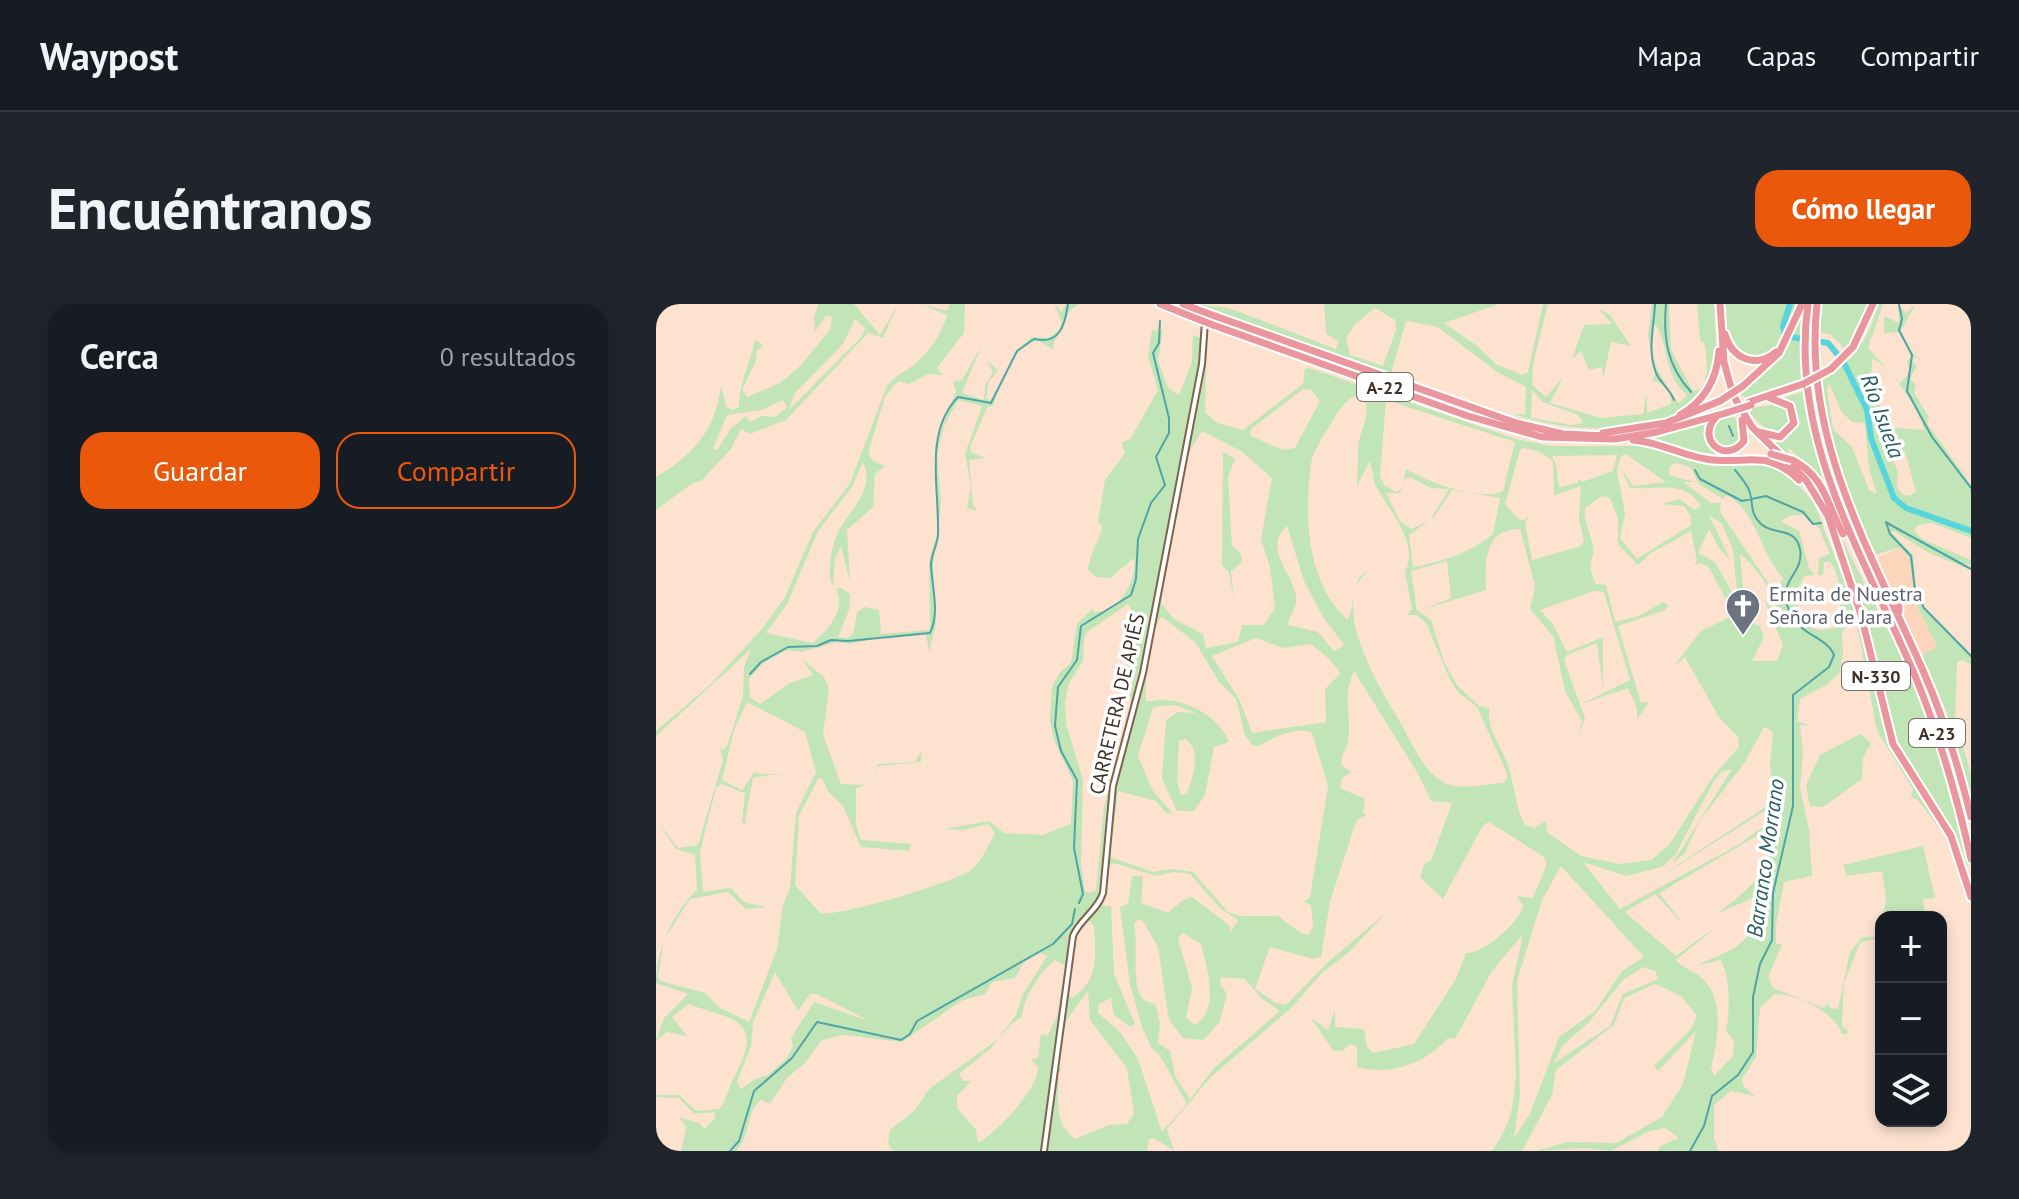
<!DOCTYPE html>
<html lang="es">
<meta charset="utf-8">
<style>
body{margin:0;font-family:"PT Sans",sans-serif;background:#20242c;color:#f1f3f6}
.controls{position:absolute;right:24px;bottom:24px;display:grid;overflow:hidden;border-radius:16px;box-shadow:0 4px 12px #0003}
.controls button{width:72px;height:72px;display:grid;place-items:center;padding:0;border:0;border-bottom:2px solid #363941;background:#171b24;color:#f1f3f6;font:40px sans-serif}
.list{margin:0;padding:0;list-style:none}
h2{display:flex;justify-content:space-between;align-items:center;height:104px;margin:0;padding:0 32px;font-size:34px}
h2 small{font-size:26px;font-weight:400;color:#9ea1a6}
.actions{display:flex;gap:16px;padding:24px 32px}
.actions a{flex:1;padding:18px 0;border:2px solid #ea580c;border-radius:24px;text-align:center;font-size:28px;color:#ea580c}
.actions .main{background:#ea580c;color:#fff}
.icon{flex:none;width:44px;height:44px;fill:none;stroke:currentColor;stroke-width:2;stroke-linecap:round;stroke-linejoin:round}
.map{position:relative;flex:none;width:1315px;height:847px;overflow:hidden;border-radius:24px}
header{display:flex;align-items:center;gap:48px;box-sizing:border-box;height:112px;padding:0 40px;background:#171b24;border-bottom:2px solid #363941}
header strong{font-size:38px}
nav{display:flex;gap:44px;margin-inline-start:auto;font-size:28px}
.intro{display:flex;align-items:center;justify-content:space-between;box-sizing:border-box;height:192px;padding:0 48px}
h1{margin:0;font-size:56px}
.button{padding:20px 36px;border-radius:24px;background:#ea580c;color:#fff;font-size:28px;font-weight:700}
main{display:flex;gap:48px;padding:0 48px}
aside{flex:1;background:#171b24;border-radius:24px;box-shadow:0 4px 12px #0003}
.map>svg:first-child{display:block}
.built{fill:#fdd5ba}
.green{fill:#c1e5b7;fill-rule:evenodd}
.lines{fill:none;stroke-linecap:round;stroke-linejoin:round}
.stream{stroke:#50a4a6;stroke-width:2}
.river{stroke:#58d5dc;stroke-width:6}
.minor-casing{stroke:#80634f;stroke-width:8}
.highway-casing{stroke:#fff;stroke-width:11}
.minor{stroke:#fff;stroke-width:4}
.highway{stroke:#ea969e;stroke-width:7}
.highway-bridge-casing{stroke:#fff;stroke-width:11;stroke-linecap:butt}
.highway-bridge{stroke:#ea969e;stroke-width:7}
.labels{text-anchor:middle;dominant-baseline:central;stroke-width:7;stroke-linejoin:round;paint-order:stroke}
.shield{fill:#fff;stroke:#786f68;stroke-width:2}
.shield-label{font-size:18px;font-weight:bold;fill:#3e3128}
.worship-label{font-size:20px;fill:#5b616d;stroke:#fff;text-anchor:start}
.street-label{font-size:20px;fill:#3e3128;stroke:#fff}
.water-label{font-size:22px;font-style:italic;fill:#2a5e61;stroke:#fff}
</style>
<header>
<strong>Waypost</strong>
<nav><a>Mapa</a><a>Capas</a><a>Compartir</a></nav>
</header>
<div class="intro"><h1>Encuéntranos</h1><a class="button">Cómo llegar</a></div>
<main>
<aside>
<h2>Cerca<small>0 resultados</small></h2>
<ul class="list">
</ul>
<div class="actions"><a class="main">Guardar</a><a>Compartir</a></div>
</aside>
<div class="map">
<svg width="1315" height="847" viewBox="0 0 1315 847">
<rect width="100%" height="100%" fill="#fde2d0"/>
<!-- built -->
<path class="built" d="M1245,243L1253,254L1261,302L1281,344L1267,351L1218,256Z"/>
<!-- green -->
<path class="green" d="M163,0H198L224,31L242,0L227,34L212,29L130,116L94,130L85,125L75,145L45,177L38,178L0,206V173C38,151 60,125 65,81L70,103L77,106L83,103C82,81 95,58 99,35L107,42L101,47L100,57L86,85L91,93L124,79L142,64L174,26L176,13L170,11L159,28L158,12ZM199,15L209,24L207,31L133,106L138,90L187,40ZM127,96L131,103L119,113L105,112L94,118L90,112L75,124L61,146L57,145L71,111L106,106Z
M265,0L291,7L294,0H309L308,29L281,64L287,71L272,70L253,80L242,77L229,93L212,149L217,157L229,162L219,170L217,203L191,226L194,278L185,242L179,255L177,282C170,272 176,238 183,226C195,205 220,184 207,158L196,183L162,227L131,300L110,329L157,339C173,326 191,303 180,285L185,284L194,290L193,306L182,333L190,334L197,330L201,308L209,303L223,306L225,330L274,326L273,258L281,229L279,143L300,87L297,78L306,76L326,41L306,89L328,96L329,81L337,68L331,57L342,66L333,77L330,94L334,97C348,74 353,51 376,33L393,34L403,26L406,18L398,0L406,8L410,0H423L413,7L397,41L398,46L381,36C358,43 341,78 338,101L331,104L314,143L316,149L330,154L313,156L317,201L321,207L311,204L315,183L309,150L326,102L302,96L288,122L281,150L285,198L277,260L280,320L273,348L270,330L222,334L193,340L181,338L145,348L131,346L106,360L93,375L94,393L104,400L134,379L157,371L146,355L168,373L173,384L167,431L185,480L211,481L218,474L222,460L259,458L266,446L265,458L222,462C218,477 216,480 200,484V521L205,536L255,540L253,547L205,543L187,502L172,487L166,474L162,475L143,512L139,581L164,609C179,614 300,578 315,566C326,557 332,542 339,529L332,520L308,526L288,525L333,517L348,529L387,531L415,520L417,477L398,436L394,417L396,383L404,368L415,359L421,320L437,304V308C463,310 481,277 478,254L454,274L440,273L432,266C434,247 446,234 446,221L442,218L449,176L469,149L465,139L474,135L502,86L492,52L496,26L507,27L502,57L512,84L523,91L536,58L537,31L551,36L549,108L561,119L587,126L647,80L649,65L653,64L860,135L895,142H993L1042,157L1094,156L1122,163L1138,176L1158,199L1200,308L1186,329L1187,351L1183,369L1172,380L1144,395L1141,417L1155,422L1144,421L1147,448L1144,483L1153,526L1156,572L1128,578L1120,621V639L1126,641L1112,673L1117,684L1163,702L1168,704L1172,699L1174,704L1182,705L1194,648L1206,633H1225L1204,639L1188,679L1186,722L1193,728L1187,731C1177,707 1143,690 1118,690L1104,704L1100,753L1086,775L1088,783L1099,792L1075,787L1058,801V833L1062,847H1002L1004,842L1023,834L1009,824L993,827L955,847L929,844L880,847L911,838L960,839L1006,813L1027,780L1040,727L1002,767L998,762L1034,726L1041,712L1025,692L999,680L968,694L958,721L900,766L896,791L866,847H836C858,815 856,804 860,772L856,682L867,630L836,667L799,735L792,734C768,760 736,772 701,763V743L694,740L686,747L677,746L655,714L672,726L679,706V723L708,725L711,743L717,749L758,740L800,675L810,649C827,651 866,616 867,601L861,592L877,594L891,560L888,553L833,518L827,521L787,595L764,573L768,560L775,557L796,499L775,497L761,468L698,367C685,395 696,409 692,437C690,446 684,452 686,461L695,468L686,474L684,484L709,495L707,509L711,511L701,515L674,597L665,653L657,655L614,643L599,685L620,699L630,701L671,659L731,608L693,648L666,669L635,704L555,773L511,825L518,847L498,834L493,835L491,847H237L232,840L234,826L259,806L273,785L341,736L360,711L366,692L391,652L384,649L368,658L359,674L336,678L329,690L305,697L246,738L188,731L166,736L148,760L131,774L114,800L105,796C89,809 95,833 80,847H25L30,823L23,813L43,819L49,825L59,814V808L38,810L23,794L0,793V791H23L40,807L63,805C71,796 73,782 79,771C110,713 75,716 32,700L16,713L31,732L11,728L0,737L8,714L32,690L0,679C0,647 17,608 41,586L39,551L20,545L0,515L22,544L42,541L67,456L64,444L68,446L71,442L87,392L88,363L95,345L0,432V427L56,379L106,325L129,293L157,228L194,179L230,84C238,71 249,68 260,59C274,47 286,29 291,11ZM647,85L655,86L664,97L639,144L627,146L595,132L594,126ZM703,90C719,103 706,122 703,137C701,152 702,168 701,182L714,157C717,165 716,174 720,182C733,206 764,240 749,268L756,305L751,311H760L770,319L795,378L803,389L821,403L849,465L852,473L847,479C830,480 803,487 787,478C767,467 755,437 744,418C725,385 671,302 712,267L703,273L692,316C650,279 648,210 655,160C656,148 668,132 674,121C681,109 689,95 703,90ZM730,96L859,138L847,187C824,198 771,178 750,165L746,184L740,188L728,181L724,172ZM546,127L585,147L616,174L605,235L614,263L619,304L608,321H586L582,338L550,344L547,330L518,315L505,299L530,154ZM868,144L884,148L897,157L898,191L925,182L923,215L928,237L925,242L876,256L869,219L874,210L868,216L862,215L849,200L864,146ZM970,150L1010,178L977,182L964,163L974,184C1001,186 1028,175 1045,202L1039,206L1023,195L1005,200L1028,202L1035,213V221L981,255L964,234L969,210L961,167L965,152ZM961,151L957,167L926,178L923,175L921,179L903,183L900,161L896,152ZM1020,159L1034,163L1043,180L1067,195L1070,191C1099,204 1105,251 1127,274L1120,290L1064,208L1065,199H1055L1027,178H1039L1013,171L1014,162ZM754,173L775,184L793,185L774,216L755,225L744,217L730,189H744L749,175ZM796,186L844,194L837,230C814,249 785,258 757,263L753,231L778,213ZM946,192L954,194L962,215V240L982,261L995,249L1035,227L1041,257L1038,261L1045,259L1053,264L1075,304L1072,314L1045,327L1017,363L1029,353L1063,413L1082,433L1083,443L1058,471L1013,541L995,556L963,560L925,552L891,528L890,517L878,524L869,521C859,502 859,484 853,464C845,440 832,430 833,404L823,402L801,381L788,358L775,316L761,306L755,267L791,257L795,294L764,306L830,286C829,258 828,225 864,225L879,282L874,305L897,332L909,387L926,417L922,433L929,414L908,356L911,351L941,339L947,385V333L911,348L897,320L884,306L938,287L948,288L974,376L925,400L972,384L981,404V415L993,398L985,399L962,322L1009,306L1012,301L1007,298L983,312L959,318L950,281L940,280C928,256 940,256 937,242C934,228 928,219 929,204ZM1053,211L1066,220L1077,246L1082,299L1059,258L1042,249L1053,225L1063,244L1075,257ZM1135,211H1148L1163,224L1174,250L1163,254L1162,271H1167L1168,258H1174C1187,273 1186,306 1180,324L1162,326C1141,314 1134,293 1149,272L1159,271L1153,264L1143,227L1125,217ZM631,222L648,277L667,313L688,341L678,347L662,328L632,321C633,310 642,304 640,292C637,270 606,243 631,222ZM1084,250C1100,263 1120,289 1121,310L1108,295L1127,341L1121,357H1096L1108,333L1104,322L1085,314L1088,295ZM472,300L475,305L471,365L475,399L448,503L440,586L434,589L429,587L425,560L427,476L410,420L409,398L413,379L427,357L428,334L431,328ZM506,313L539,338L563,378L580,395L589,431L596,441L603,442C616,434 642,421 656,429L672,482L654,593L648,598L655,601L657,623L653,631L646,630L622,612H583L572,608L537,568L518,565L497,568L454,553L462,487L500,497L509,508L517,510L497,487L482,452L497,403L518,401L541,409L522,408L510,416L506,475L521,507H538L549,491L558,443L573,438C565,415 534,397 509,396C502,395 497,398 490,397C488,382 494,321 506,313ZM600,334L627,344L654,340C664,347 680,359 684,370L669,385L670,418L596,429L584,397L556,352ZM91,398L149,428L160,468L140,509L134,584L127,601L121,645L93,718L64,704L49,689L4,677L2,673L8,636L34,595L72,588L90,605L110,603L88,598L75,584L47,588L44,548L60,484L65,480L89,489L86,518L92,521L89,517L97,474L120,470L147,472L98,469L86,486L66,476L78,426ZM1108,423L1117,428L1114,461L1119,497L985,585L1118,501L1123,511L1082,541L964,605L927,558L970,572L1006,563L1019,551L1057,479L1065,468L1076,465L1016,560L1029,549L1043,518L1089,458ZM530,435C546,449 537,471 531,489L525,491L521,477L523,437ZM1111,526H1118L1119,529C1117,567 1089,589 1060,610L1094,595L1103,586L1106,591C1096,642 1084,642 1039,662L1064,656C1075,670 1074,711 1070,726L1078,737L1077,752L1058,772L1055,765C1061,737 1070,696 1046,674C1037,666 1027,665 1020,656L1064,620L1020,652L969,608L999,590L1029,622L1003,589ZM457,559L501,572L517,568L534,570L564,604L582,616L575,628L573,621L536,593L527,596L512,609L485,599L487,572H476L472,600L464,603L474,680L486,723L495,743L504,752L531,800L506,828L482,755L464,728L442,709L443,700L455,694L458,711L474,723L479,720L458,670L455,602H447L453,563ZM905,562L988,653L966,667L939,707L903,733L874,810L858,834L864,792L861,677L886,596ZM482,615L487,617L502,643L513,716L527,734L547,736L563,719L571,690L564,680L565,673L589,675L606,695L624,707L558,764L534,795L519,772L514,747L502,739L504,719L500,701C496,699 492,698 488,696C474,686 483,637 478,620ZM433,617L438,622C440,649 443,678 416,694L413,691L421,629ZM527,629L545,640C551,663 564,707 539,721L530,714L536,684L522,634ZM399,656L409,662L401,712L392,731L385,730L382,754L375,755L382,763C383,785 340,829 322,839L320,826L301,804V792L315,777H307L303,770L334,745L355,720L366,713C368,691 383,670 399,656ZM987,663L999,667L1002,675L967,690L954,722L898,759L906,742L933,718L967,676ZM119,668L142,707L154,690H161L213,717L158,698L135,734L137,742L130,755L112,771L99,775L85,785L81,778L95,742L97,718ZM432,687L434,716L471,764L478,810L471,820L453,821L419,835C396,818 404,795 402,770L406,765L402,762L410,717Z
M540,0L573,4L680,45L682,37L670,30L668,0H843L788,19L820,41L840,60L866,71L872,68L887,0H892L877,60L876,81L890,93L907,73L894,99L945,114L987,110L990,93L986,84L991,94V109L1015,100C1016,88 1008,77 996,77L999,71L992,31L996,0H1013L1015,46L1037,87L1044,85C1054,75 1051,52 1048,39L1044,37L1041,0H1058C1059,24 1063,51 1054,74C1027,139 910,129 857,110H869L870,83L841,68L782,23L750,17L735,69ZM719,4L739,16L740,26L727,62L694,51L690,35L699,20ZM999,20C1014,40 1006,70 1031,91L1023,99C1008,79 986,47 999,20ZM876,86L887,98L922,111L927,119L916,121L875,114Z
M1069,0H1143C1137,13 1132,29 1123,40C1110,54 1086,58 1075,38C1070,27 1070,12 1069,0Z
M1149,0L1145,39L1147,77L1092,94L1082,89L1123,53Z
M1166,0H1211L1190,46L1175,31L1164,28Z
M1221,0H1227L1212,44L1244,79L1255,67L1251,58L1256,51L1242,28L1228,29V12L1243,19L1242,0L1250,9L1260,0L1244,28L1257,50L1267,57L1259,53L1255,57L1261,62L1254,75L1260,81L1258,89L1273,113L1271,119L1315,181V234L1276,219L1262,221L1258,226L1266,235L1315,256V261L1307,259L1315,266L1271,248L1238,227L1235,228L1257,251L1260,282L1269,304L1315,350V361L1307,356L1301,358L1299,418L1315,414L1301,421L1315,470V491L1290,406L1266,351L1281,343L1261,302L1253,254L1245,243L1218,251C1190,198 1173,137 1165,78C1194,59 1216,34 1221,0ZM1216,55C1233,59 1266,109 1268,126L1228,123L1227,106L1215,87ZM1173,79L1185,107L1196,118L1209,119L1213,165L1221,190L1213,186L1196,143L1177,125L1171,85ZM1240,143L1249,148L1260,187L1256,191H1247L1241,184L1242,169L1235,149Z
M943,5L954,11L975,42L955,38L947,75L946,63L933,66L925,47L916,55L928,21L956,20Z
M1148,88L1167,172L1165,173L1134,145L1130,150L1114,137L1126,136L1137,128L1141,109L1129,93Z
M1122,100L1131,106L1133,116L1123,128H1113L1093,109L1097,104Z
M1056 127a15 15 0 1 1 30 0a15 15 0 1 1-30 0Z
M1051,117L1048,132L1060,150L1039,149L990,135Z
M567,148L579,155L572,173L576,242L584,248L586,258L575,267L578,296L573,269L566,261Z
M1185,233L1250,362L1223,368Z
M1200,316L1203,319L1232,437L1289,532L1262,496L1255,493L1257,485L1221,427Z
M1253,370L1283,449L1313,561L1310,562C1291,502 1223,447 1228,383L1231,378Z
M1204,430L1215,439L1207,454L1206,475L1167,503L1154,502L1150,481L1164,451Z
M1267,542L1279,594L1267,595L1269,613L1227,611L1230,596L1226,567L1191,572L1187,561Z"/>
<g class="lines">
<!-- stream -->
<path class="stream" d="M999,0C998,24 991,45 1000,69C1005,80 1014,85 1018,96
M1010,0C1007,34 1011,62 1035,88
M1243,0L1246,15L1243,26L1256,51L1251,87L1276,133L1315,184
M1073,122L1077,132
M1039,166L1044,175L1086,197L1110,192L1147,208L1157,220L1165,219
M1230,218L1234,230L1255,252L1259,286L1268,304L1315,352
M1231,219L1315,265
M94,370L105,358L132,343L161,342L175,336L192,337L274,329C284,309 276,283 275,261C275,251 281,242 282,231C284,187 267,129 302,93L335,99L361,47L378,35C403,41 409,22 412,0
M423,599L427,590L418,544L421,476L405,447L399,422L402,383L421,356L425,322L475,291L480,275L482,235L495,199L509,181L500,153L513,129V114L497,49L503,39L504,17
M74,847L83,837L98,787L136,754L161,718L245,736L254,730L261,717L397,640L416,620L419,605
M1034,847L1048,822L1056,792L1082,771L1097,748V693L1104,660L1116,636L1117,589L1137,502V391L1173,363L1178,351C1171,334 1147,331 1137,314C1115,276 1149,273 1144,245C1139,222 1118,232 1105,220C1093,209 1098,199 1093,186C1090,179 1084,172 1079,166"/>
<!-- river -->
<path class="river" d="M1134,0L1127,22L1129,32L1172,39L1187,57L1211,106L1215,134L1238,194L1250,204L1315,227"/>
<defs>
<path id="minor" d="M388,847L417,632C424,615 442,606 447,589L457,482L487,369L546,60L549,18"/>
<path id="highway" d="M504,0L539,14
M527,0L540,5
M1064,0L1068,58L1077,91L1096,123L1150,176L1172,212L1205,311L1237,440L1295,532L1315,593
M1152,0C1133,138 1209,253 1260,374C1284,433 1301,493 1315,555
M1161,0C1146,137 1216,249 1268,369C1288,415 1303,464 1315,513
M559,12L860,119L907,130L950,132
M557,21L812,112L886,133L959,135L1001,128L1070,109
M1069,30C1076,55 1100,65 1120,48
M1197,43L1217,0
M1087,82L1123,49L1146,0
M1093,98L1147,80
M1024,111C1049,97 1061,75 1063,47
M1060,113C1039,136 1070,161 1088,137L1086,116
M1103,128L1124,133L1138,119L1134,102L1114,94
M947,129L1010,119L1064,97
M977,136C1003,138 1025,151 1050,155C1089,162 1109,143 1143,176
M1136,156C1169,172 1171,201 1187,230
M1242,290L1243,307"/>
</defs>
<!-- minor casing -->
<use href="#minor" class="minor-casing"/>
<!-- highway casing -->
<use href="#highway" class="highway-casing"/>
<!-- minor -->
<use href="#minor" class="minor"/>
<!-- highway -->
<use href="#highway" class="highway"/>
<defs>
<path id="highway-bridge" d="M540,5L559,12
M539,14L557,21
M1147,80L1175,65L1197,43
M1064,97L1087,82
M1070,109L1095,101
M1115,150L1136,156"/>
</defs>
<!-- highway-bridge casing -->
<use href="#highway-bridge" class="highway-bridge-casing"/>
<!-- highway-bridge -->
<use href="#highway-bridge" class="highway-bridge"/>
</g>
<!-- icons -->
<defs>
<symbol id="church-pin" viewBox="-11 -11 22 30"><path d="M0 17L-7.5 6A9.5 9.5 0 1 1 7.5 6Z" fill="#6b7280" stroke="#fff"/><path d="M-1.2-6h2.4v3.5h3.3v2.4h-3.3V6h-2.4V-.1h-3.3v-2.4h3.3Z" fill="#fff"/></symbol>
</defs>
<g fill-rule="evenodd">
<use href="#church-pin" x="1067" y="282" width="40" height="54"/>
</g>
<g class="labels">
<!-- shield labels -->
<g class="shield">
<rect x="701" y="69" width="56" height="28" rx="6"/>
<rect x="1186" y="358" width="68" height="28" rx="6"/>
<rect x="1253" y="415" width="56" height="28" rx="6"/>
</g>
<g class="shield-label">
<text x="729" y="83">A-22</text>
<text x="1220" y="372">N-330</text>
<text x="1281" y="429">A-23</text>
</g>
<!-- worship labels -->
<g class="worship-label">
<text x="1113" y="290">Ermita de Nuestra<tspan x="1113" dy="23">Señora de Jara</tspan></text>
</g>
<!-- street labels -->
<g class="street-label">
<text transform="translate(461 400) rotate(-77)">CARRETERA DE APIÉS</text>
</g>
<!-- water labels -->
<g class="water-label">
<text transform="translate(1227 112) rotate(70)">Río Isuela</text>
<text transform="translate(1109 554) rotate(-82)">Barranco Morrano</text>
</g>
</g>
</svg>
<div class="controls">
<button>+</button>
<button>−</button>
<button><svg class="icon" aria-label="layers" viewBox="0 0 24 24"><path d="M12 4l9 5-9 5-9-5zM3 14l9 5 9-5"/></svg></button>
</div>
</div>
</main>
